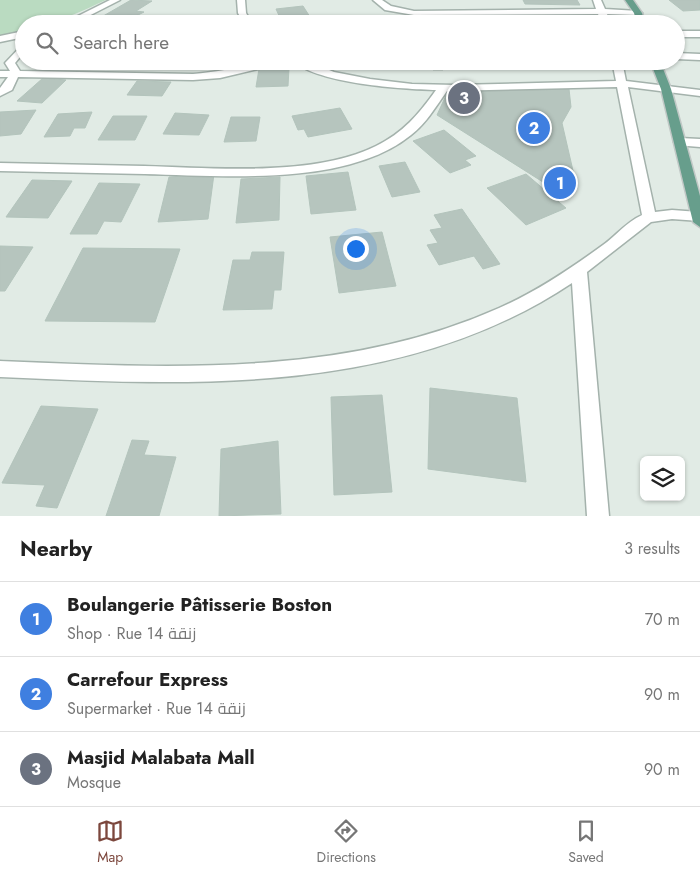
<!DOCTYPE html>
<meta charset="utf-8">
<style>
body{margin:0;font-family:Jost,Cairo,sans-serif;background:#f2f2f2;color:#222}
.controls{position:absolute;right:15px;bottom:15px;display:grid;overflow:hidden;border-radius:8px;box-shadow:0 1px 4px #0004}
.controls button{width:45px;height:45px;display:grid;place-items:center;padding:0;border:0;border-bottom:1px solid #e0e0e0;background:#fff;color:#222;font:25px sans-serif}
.you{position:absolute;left:355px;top:248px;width:18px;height:18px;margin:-12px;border:4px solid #fff;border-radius:50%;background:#1a73e8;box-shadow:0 0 0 8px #1a73e833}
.badge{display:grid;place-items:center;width:32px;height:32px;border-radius:50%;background:#7c473d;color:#fff;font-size:16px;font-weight:700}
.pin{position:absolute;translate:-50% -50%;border:2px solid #fff;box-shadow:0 1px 5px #0006}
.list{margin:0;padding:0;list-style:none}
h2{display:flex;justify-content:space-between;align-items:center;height:65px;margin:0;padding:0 20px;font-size:21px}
h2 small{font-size:16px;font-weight:400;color:#767676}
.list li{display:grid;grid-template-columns:32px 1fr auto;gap:15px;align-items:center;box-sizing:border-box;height:75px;padding:0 20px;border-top:1px solid #e0e0e0}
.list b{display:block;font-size:19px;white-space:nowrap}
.list p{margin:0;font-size:16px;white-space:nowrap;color:#767676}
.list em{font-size:16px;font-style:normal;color:#767676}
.icon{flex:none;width:28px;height:28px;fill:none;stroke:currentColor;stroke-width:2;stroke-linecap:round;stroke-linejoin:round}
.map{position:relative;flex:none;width:700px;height:516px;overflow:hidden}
.search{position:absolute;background:#fff;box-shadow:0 1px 4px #0004;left:15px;right:15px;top:15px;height:55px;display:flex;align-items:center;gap:12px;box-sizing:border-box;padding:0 18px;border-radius:28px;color:#767676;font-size:19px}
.sheet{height:290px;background:#fff}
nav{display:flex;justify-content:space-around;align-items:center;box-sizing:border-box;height:70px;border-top:1px solid #e0e0e0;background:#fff;font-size:14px;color:#767676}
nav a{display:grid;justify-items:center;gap:2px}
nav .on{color:#7c473d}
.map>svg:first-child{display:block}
.green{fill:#badbc1}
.building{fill:#b6c5be;stroke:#b3c4bc}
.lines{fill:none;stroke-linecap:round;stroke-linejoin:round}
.street-casing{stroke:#a4b2ac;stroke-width:3}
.primary-casing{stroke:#c1c8c6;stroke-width:3}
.street{fill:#fff;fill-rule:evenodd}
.primary{fill:#679e8c;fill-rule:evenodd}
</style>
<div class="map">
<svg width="700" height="516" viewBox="0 0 700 516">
<rect width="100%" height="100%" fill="#e1ebe5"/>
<!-- green -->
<path class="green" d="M0,0H106C75,14 58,24 24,24V30L0,36Z"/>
<!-- building -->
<path class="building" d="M131,0L152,1L136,11L144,12L136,16L128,15L115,23L98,19Z
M523,0H577L580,5L525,4Z
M669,0H700V10L683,11Z
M303,6L312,20L290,23L288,19L281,20L276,9Z
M551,16H585L590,24H556Z
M489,17H539L544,24H492Z
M339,61H358L353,67L337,63Z
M396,61H442L443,70H433L432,66L396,65Z
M537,61H587L591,66H540Z
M289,68L288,86L256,87L259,69Z
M43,78L66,80L42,103L17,101Z
M137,81L171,82L162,96L127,95Z
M471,89H569L571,107L562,123L574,175L572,183L560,190L554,189L437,115L448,91Z
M340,108L352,129L308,137L304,129L298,130L292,116Z
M36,110L21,134L0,136V112Z
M92,112L85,128H74L70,136L44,137L58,114Z
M175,113L209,115L199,135L163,134Z
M113,116H147L135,140H98Z
M231,117H260L256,141L224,142Z
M444,130L476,156L465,160L471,165L450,173L413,141Z
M405,162L420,192L392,197L379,166Z
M348,172L356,210L311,214L306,176Z
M214,174L208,219L158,222L169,177Z
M526,174L566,208L526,225L487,188Z
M280,177L279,220L236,223L241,179Z
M32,180L72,181L48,218L6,217Z
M99,183L140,184L121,222L104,221L97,234H70Z
M462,209L500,264L483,269L474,256L439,265L427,245L438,243L430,230L442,228L434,215Z
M382,232L396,286L339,293L330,237Z
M0,246L33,247L5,291H0Z
M83,248L180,249L155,322L45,321Z
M252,252H284L281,290H274L272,309L223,310L233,260H250Z
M430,388L517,398L526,482L428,469Z
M382,395L392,492L334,495L331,397Z
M41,406L98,409L57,508L36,506L45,485L2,483Z
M132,440L149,441L144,455L176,457L159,516H106Z
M278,441L281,514L219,516L221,449Z"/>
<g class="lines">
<defs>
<path id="street" d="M110,0H120L73,24H62Z
M237,0H245L246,13L252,24H244L238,13Z
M373,0H382L391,6L414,11L596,9L593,0H601L605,9L638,11L642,13L638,15L607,14L611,24H603L598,14L414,15L385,10Z
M24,31V37L0,42V36Z
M676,31H700V37H676Z
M24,43V52L15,63L20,71L193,74C226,72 258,61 292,61L220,78L193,80L18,77L12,90L0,96V88L8,77H0V71H10L5,63Z
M676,53L700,54V60L676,59Z
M293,61H307L334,72L370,79L412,84L455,85L616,81L612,61H622L626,81L700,90V96L628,87L655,212L672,210L699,212L700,221L672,219L651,222L587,272L609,516H587L572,283C403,396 194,386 0,377V361C168,368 342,378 499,308C536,292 570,269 603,245C616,236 626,222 642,215L617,87L447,91C436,106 426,124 411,135C347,187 223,176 145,174C96,173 48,172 0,171V163C48,164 96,165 144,166C214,168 313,177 376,146C403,133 419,114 436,90C402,89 319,84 293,61Z
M680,138L700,139V147L676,145L674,142Z"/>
<path id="primary" d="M625,0H633L642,13L645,24H637L634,13Z
M650,61H660L671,89L700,196V227L693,222L661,89Z"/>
</defs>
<!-- street casing -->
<use href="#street" class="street-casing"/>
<!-- primary casing -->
<use href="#primary" class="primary-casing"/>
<!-- street -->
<use href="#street" class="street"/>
<!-- primary -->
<use href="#primary" class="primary"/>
</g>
</svg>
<div class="controls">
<button><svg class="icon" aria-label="layers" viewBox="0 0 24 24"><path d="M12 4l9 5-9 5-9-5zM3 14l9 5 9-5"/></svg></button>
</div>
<div class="you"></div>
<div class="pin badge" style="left:560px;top:183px;background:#3f7fe0">1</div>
<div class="pin badge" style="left:534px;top:128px;background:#3f7fe0">2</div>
<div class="pin badge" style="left:464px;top:98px;background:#6b7280">3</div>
<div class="search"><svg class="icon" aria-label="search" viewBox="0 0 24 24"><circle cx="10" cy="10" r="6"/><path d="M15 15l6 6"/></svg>Search here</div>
</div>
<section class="sheet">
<h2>Nearby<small>3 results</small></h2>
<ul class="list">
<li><span class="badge" style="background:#3f7fe0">1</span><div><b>Boulangerie Pâtisserie Boston</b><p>Shop · Rue 14 زنقة</p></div><em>70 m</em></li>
<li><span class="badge" style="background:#3f7fe0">2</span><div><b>Carrefour Express</b><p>Supermarket · Rue 14 زنقة</p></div><em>90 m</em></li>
<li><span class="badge" style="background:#6b7280">3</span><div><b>Masjid Malabata Mall</b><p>Mosque</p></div><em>90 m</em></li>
</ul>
</section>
<nav>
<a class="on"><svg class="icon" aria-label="map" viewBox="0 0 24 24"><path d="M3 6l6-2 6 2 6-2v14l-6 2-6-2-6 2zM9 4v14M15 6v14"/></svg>Map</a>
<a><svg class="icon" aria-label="directions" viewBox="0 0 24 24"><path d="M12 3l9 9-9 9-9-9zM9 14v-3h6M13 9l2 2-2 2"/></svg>Directions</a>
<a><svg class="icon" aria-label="saved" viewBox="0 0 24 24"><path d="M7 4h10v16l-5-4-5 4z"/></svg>Saved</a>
</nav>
